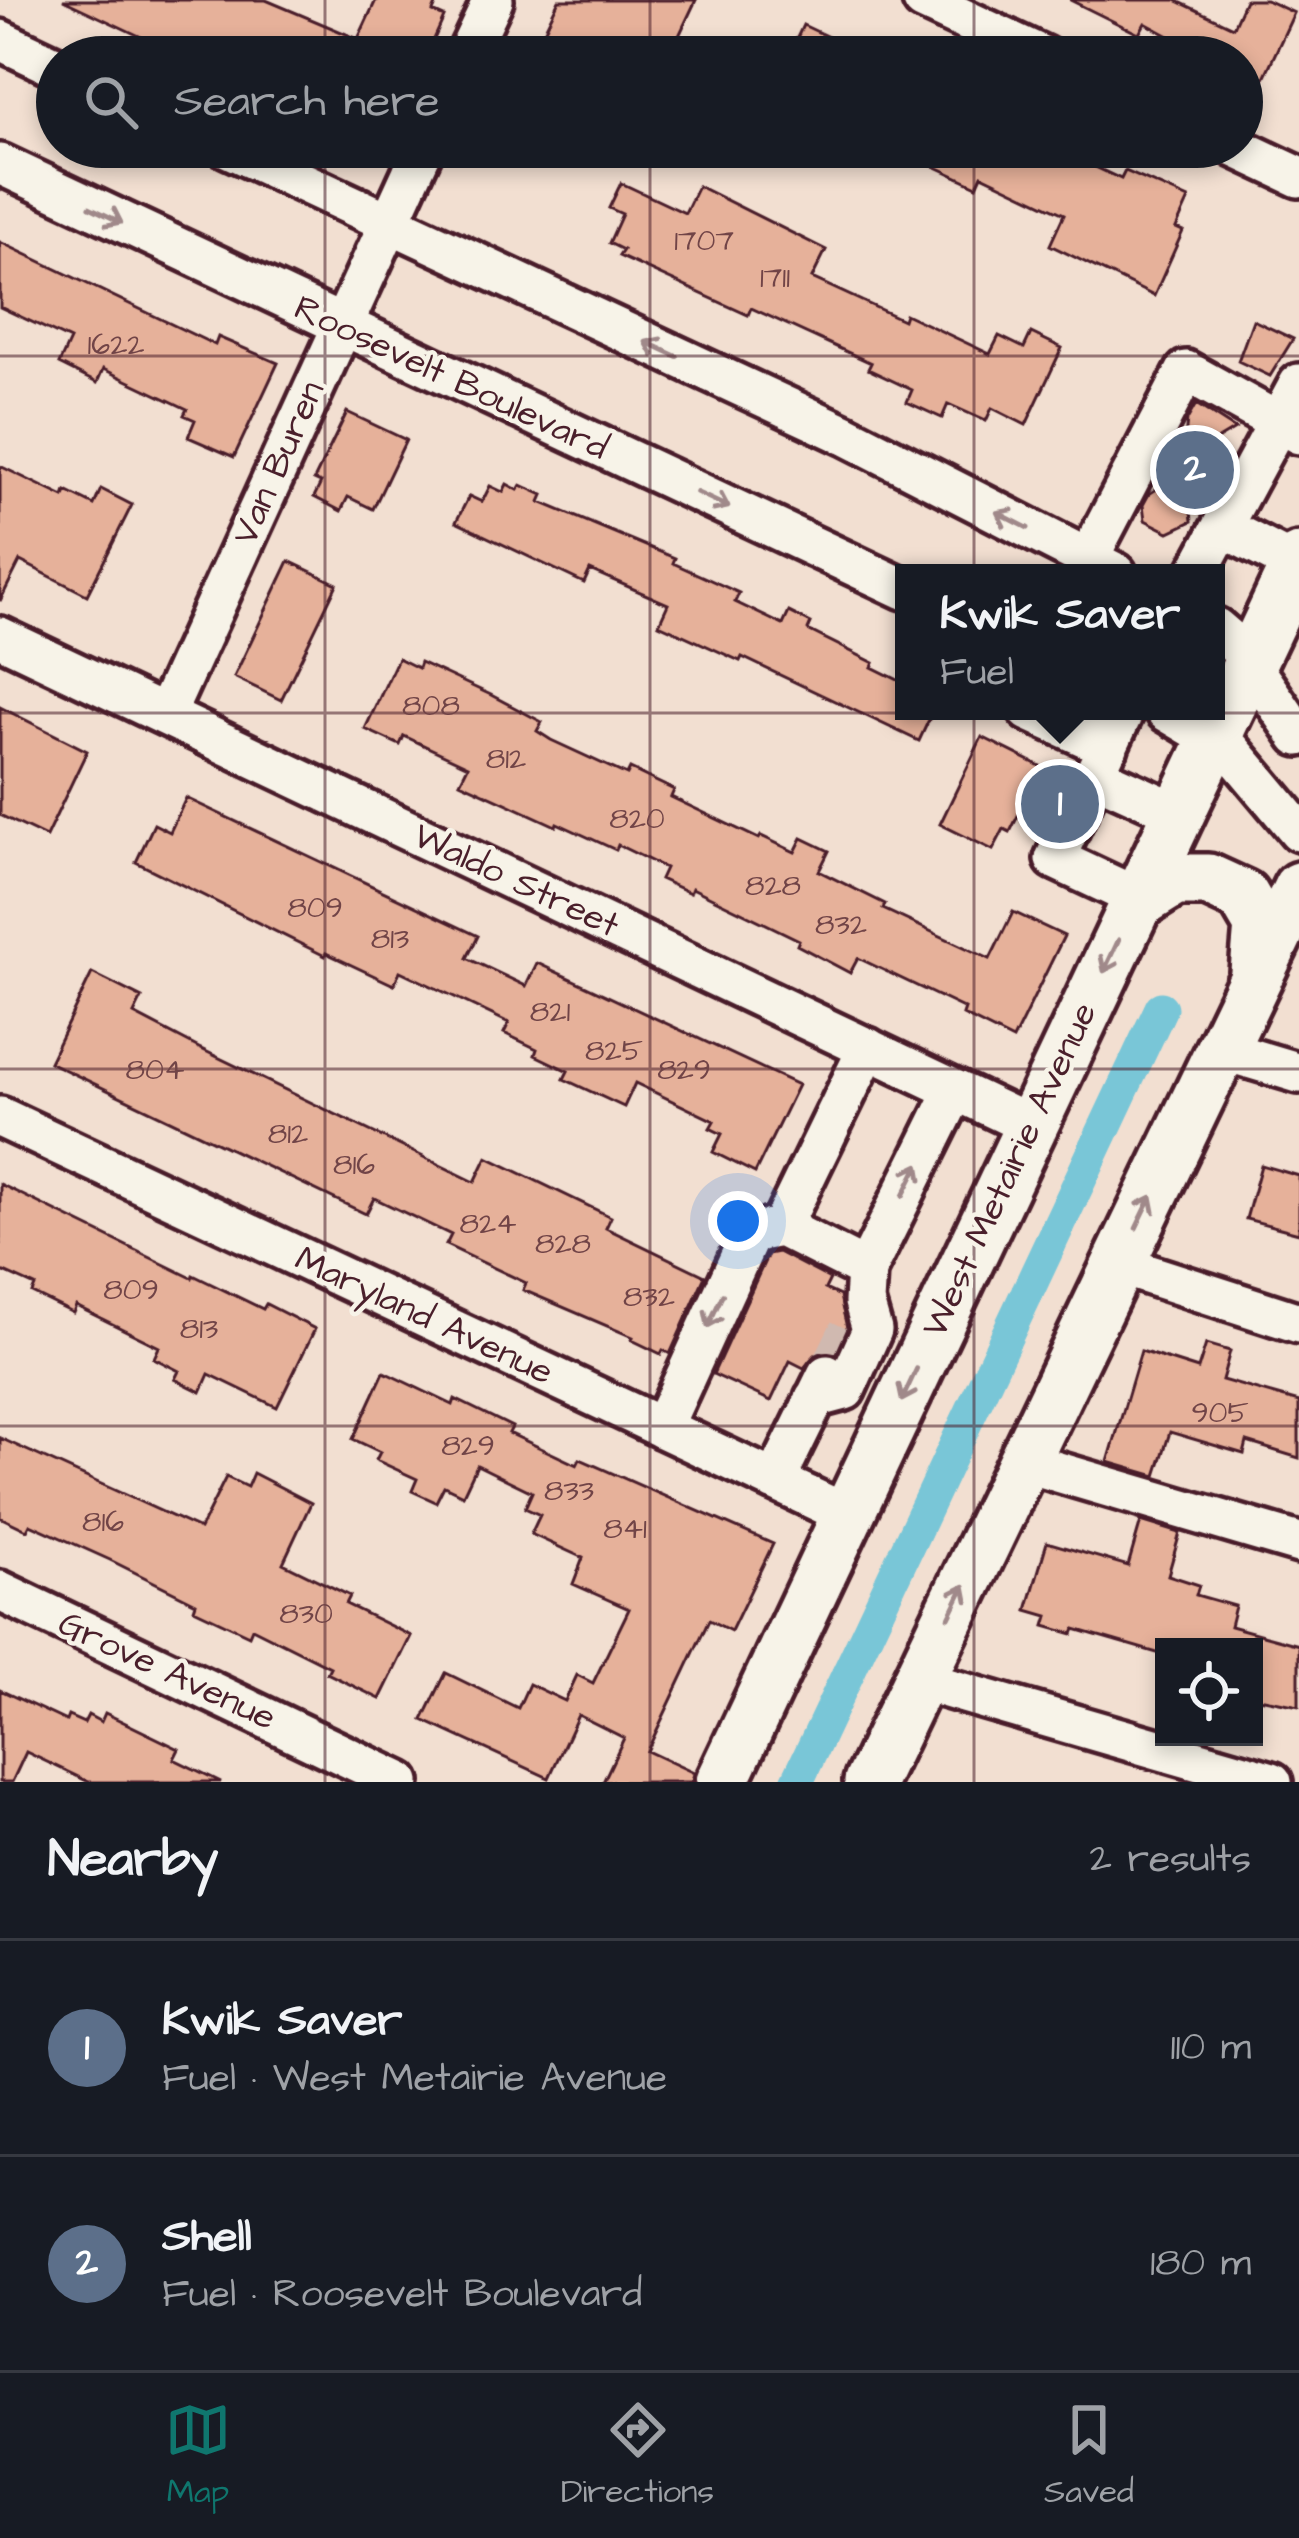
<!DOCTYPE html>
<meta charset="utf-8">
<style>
body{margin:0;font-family:"Architects Daughter",sans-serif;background:#242831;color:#f1f3f6}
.controls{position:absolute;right:36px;bottom:36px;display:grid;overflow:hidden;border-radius:0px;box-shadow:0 6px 18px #0003}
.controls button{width:108px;height:108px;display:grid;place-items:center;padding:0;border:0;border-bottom:3px solid #363941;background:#171b24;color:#f1f3f6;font:60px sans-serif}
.you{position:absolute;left:738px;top:1221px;width:42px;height:42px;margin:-30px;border:9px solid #fff;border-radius:50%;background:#1a73e8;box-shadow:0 0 0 18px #1a73e833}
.badge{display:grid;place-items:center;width:78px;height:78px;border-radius:50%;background:#0f766e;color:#fff;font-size:39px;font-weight:700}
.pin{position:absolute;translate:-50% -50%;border:6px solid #fff;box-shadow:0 3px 12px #0006}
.popup{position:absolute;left:895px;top:564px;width:330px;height:156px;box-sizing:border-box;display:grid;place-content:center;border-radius:0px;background:#171b24;filter:drop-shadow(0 3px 9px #0005);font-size:39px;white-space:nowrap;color:#9ea1a6}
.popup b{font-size:45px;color:#f1f3f6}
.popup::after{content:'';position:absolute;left:50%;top:100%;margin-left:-24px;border:24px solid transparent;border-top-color:#171b24}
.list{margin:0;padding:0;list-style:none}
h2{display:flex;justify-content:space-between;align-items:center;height:156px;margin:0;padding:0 48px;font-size:51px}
h2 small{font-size:39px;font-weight:400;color:#9ea1a6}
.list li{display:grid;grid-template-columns:78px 1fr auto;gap:36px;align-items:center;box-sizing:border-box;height:216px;padding:0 48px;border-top:3px solid #363941}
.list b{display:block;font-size:45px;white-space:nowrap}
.list p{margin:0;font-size:39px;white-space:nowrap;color:#9ea1a6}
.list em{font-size:39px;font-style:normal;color:#9ea1a6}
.icon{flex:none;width:66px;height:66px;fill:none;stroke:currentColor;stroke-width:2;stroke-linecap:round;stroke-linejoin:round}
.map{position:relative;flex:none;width:1299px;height:1782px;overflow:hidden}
.search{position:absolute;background:#171b24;box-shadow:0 6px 18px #0003;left:36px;right:36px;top:36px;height:132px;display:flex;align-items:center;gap:30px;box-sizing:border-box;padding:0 42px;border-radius:66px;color:#9ea1a6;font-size:45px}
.sheet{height:588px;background:#171b24}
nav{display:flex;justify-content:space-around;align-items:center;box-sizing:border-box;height:168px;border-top:3px solid #363941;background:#171b24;font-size:33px;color:#9ea1a6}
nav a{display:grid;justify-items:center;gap:6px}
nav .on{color:#0f766e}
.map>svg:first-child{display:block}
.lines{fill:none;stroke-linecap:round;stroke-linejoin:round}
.canal{stroke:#79c6d7;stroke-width:33}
.building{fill:#e6b19a;stroke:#4a1f2b;stroke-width:3}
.minor-tunnel{stroke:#d0b9b0;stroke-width:39;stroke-dasharray:39 20;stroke-linecap:butt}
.minor-casing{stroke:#4a1f2b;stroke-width:48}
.major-casing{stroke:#4a1f2b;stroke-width:60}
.minor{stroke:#f7f3e8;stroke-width:39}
.major{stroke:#f7f3e8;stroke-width:51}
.oneway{stroke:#a0898a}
.grid{fill:none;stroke:#4a1f2b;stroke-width:3;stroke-opacity:0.55}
.labels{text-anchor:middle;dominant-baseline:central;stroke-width:9;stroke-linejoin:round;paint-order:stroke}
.number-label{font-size:30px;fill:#714447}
.street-label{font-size:36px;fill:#4a1f2b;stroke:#f7f3e8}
</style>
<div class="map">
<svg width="1299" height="1782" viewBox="0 0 1299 1782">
<rect width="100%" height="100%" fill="#f2dfd1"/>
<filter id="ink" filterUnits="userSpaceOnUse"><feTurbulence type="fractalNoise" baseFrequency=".00833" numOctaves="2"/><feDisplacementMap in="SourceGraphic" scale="24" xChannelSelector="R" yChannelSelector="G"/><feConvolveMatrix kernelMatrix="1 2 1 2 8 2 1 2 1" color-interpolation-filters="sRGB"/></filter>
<g filter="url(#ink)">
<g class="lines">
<!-- canal -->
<path class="canal" d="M797,1782L1161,1008"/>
</g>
<!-- building -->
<path class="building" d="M63,0H266L358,39L376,0H438L433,12L444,17L426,57H184Z
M559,0H696L669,57H565L569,48L542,35Z
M1070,0H1175L1233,27L1245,0H1266L1294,13L1242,125V57H1208L1145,23L1139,34Z
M803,25L871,57H788Z
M893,147H1079L1074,157L1121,179L1125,171L1189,199L1176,228L1183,231L1154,296L1050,245L1064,214L982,175L977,186Z
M621,183L685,213L698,186L826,250L812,278L903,320L905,314L990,354L999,336L1024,348L1031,333L1062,348L1026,425L992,408L986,421L948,404L942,418L907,402L912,390L868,369L871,363L751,308L748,315L619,256L623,250L609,243L622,214L609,208Z
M0,242L215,345L218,337L278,363L234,457L188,437L195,420L184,415L187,409L103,369L97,383L59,364L70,340L0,307Z
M1253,320L1293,339L1270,376L1238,361Z
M1196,404L1235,429L1210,444L1213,470L1189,490L1192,521L1169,532L1145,520L1143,505L1149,494L1161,486L1166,461L1173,449L1185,438L1187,420Z
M347,412L406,440L373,509L348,497L341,511L314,497L321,483L314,480Z
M0,466L64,497L66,491L94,505L101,489L132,505L87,595L20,561L0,601Z
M507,484L518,490L521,485L543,495L540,502L675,558L673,563L739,593L735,602L783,625L789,612L811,623L808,630L874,663L872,667L904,683V711H933L919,741L742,657L740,661L659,624L668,604L590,570L584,583L456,522L469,496L482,502L490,486L503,492Z
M289,561L337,584L281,700L234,677Z
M398,658L418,668L420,662L491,695L542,722L537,731L551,740L627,775L630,769L674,790L671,797L759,839L761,836L795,852L802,838L829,851L819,871L885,904L883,909L990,959L1013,912L1064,936L1013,1040L963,1015L965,1009L858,958L850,973L797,945L799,940L692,888L690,893L660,879L665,868L618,845L616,850L557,823L556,826L460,782L468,766L404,736L400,745L365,729Z
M0,707L87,751L46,837L0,815Z
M982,737L1042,767L1010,832L1004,829L993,850L940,824Z
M186,798L478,936L467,958L526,986L537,963L798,1085L755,1173L713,1152L722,1134L710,1128L714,1121L635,1083L624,1107L564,1079L568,1071L535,1055L537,1049L504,1033L509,1023L400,971L394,985L326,953L325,956L136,862L154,824L170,832Z
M92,973L142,998L134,1014L199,1048L475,1182L487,1157L611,1217L606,1228L705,1276L670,1354L663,1350L661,1354L632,1340L633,1337L523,1290L526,1283L446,1245L451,1235L374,1198L366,1214L49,1062Z
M1261,1165L1299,1176V1233L1246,1219Z
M0,1184L192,1278L193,1275L263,1309L266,1304L315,1329L277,1407L209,1374L201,1392L175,1379L179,1371L154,1358L159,1347L76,1306L73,1313L32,1293L35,1286L0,1270Z
M778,1252L830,1279L825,1289L840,1296L847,1328L835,1353L815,1355L804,1368L790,1361L771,1401L713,1374L768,1254Z
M1206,1344L1230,1351L1222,1380L1299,1402V1458L1247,1442L1244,1454L1170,1432L1156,1476L1108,1462L1141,1351L1198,1369Z
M384,1372L453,1405L455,1399L512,1427L509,1433L577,1465L580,1459L773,1544L731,1631L709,1620L647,1751L694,1773L692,1782H603L624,1738L578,1715L549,1778L423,1720L446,1673L518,1708L529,1684L565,1701L577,1675L593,1683L629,1609L573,1584L583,1558L531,1534L540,1515L525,1508L532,1492L477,1465L463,1495L444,1486L436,1502L412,1491L417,1479L376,1460L380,1452L353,1439Z
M0,1438L200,1529L226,1477L247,1487L253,1473L311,1503L283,1563L350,1596L346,1604L411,1636L380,1699L327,1673L330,1667L252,1628L249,1635L194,1609L196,1603L110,1560L30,1524L27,1530L0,1517Z
M1141,1521L1180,1533L1168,1575L1199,1585L1196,1595L1235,1606L1230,1626L1299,1645V1706L1254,1697V1647H1164V1655L1075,1629L1073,1634L1045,1626L1048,1616L1027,1610L1047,1542L1128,1566Z
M0,1690L66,1721L68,1716L84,1723L88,1715L101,1722L105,1713L179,1749L174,1759L221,1782H89L26,1752L12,1782H0Z"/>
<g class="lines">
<!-- minor-tunnel -->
<path class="minor-tunnel" d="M832,1365L854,1320"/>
<defs>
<path id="minor" d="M923,0L1044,57
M0,40L57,67
M466,57L493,0
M227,147L846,435L1116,573
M1235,147L1299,177
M0,164L904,589
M1222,527L1296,565
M1088,559L1186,371L1299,434
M1197,573L1299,384
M1216,628L1238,647L1299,736
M0,637L1031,1126
M1029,711L1108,747
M1124,711L1055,859L1138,898
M1166,711L1230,749L1299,831
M165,715L424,147
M1094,775L1178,813
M1222,1050L1299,1073
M0,1117L848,1515
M781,1227L868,1048
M1119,1265L1299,1323
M815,1398L845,1390L872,1330L864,1302L866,1270L955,1090
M662,1428L751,1233L781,1227L866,1270
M1024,1462L1299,1543
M775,1481L827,1375
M0,1591L400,1782
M919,1680L1272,1782"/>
<path id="major" d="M1135,905L1175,880H1208L1243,896L1260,925L1256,972
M722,1782L1299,559
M870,1782L1299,888"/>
</defs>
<!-- minor casing -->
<use href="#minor" class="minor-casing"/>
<!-- major casing -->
<use href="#major" class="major-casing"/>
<!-- minor -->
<use href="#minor" class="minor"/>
<!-- major -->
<use href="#major" class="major"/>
</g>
<!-- one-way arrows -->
<defs><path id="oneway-shaft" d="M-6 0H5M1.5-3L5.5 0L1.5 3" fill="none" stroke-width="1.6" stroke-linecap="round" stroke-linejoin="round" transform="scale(3)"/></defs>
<g class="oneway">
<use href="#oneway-shaft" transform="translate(106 215) rotate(26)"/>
<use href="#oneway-shaft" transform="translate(661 349) rotate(-155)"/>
<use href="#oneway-shaft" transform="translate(713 500) rotate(25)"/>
<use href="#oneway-shaft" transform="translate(1012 520) rotate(-153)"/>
<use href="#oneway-shaft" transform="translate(1111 956) rotate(115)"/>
<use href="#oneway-shaft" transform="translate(911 1180) rotate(-63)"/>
<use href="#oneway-shaft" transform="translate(1144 1212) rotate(-64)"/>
<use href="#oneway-shaft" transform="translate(715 1311) rotate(115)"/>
<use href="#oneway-shaft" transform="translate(909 1385) rotate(115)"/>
<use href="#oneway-shaft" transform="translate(957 1601) rotate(-64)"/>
</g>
</g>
<!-- grid -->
<path class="grid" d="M325,0V57M650,0V57M974,0V57M325,147V1782M650,147V1782M974,147V1782M0,356H1299M0,713H1299M0,1069H1299M0,1426H1299"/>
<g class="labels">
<!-- number labels -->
<g class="number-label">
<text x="704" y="241">1707</text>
<text x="775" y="278">1711</text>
<text x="116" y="345">1622</text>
<text x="431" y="706">808</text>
<text x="506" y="759">812</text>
<text x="637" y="819">820</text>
<text x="773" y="886">828</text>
<text x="315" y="908">809</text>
<text x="841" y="925">832</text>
<text x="390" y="939">813</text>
<text x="550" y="1012">821</text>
<text x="614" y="1051">825</text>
<text x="155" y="1070">804</text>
<text x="684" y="1070">829</text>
<text x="288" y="1134">812</text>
<text x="354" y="1165">816</text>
<text x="488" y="1224">824</text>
<text x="563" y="1244">828</text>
<text x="131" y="1290">809</text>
<text x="649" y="1297">832</text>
<text x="199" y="1329">813</text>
<text x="1220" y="1413">905</text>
<text x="468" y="1446">829</text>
<text x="569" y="1491">833</text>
<text x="103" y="1522">816</text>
<text x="625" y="1529">841</text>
<text x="306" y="1614">830</text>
</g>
<!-- street labels -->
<g class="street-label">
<text transform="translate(451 378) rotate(25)">Roosevelt Boulevard</text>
<text transform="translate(279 463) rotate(-66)">Van Buren</text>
<text transform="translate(516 881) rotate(25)">Waldo Street</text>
<text transform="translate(1010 1170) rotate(-65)">West Metairie Avenue</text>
<text transform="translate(424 1316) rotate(25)">Maryland Avenue</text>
<text transform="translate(167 1671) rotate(25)">Grove Avenue</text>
</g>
</g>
</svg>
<div class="controls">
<button><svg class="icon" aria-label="locate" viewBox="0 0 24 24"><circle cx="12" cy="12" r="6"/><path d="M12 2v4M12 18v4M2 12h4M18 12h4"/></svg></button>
</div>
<div class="you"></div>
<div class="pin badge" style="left:1060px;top:804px;background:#5c6f8a">1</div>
<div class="popup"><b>Kwik Saver</b>Fuel</div>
<div class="pin badge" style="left:1195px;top:470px;background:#5c6f8a">2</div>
<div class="search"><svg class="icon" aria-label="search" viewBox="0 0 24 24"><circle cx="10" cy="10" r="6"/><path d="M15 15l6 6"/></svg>Search here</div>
</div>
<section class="sheet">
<h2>Nearby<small>2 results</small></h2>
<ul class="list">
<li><span class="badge" style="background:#5c6f8a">1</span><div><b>Kwik Saver</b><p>Fuel · West Metairie Avenue</p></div><em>110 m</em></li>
<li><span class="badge" style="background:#5c6f8a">2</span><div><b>Shell</b><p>Fuel · Roosevelt Boulevard</p></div><em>180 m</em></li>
</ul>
</section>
<nav>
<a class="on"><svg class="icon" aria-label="map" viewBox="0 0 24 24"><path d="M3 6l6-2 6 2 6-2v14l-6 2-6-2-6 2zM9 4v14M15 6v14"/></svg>Map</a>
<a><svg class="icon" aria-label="directions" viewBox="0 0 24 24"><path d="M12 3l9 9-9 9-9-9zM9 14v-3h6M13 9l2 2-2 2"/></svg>Directions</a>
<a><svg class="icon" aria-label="saved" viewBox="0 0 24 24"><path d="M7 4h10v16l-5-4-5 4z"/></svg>Saved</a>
</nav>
